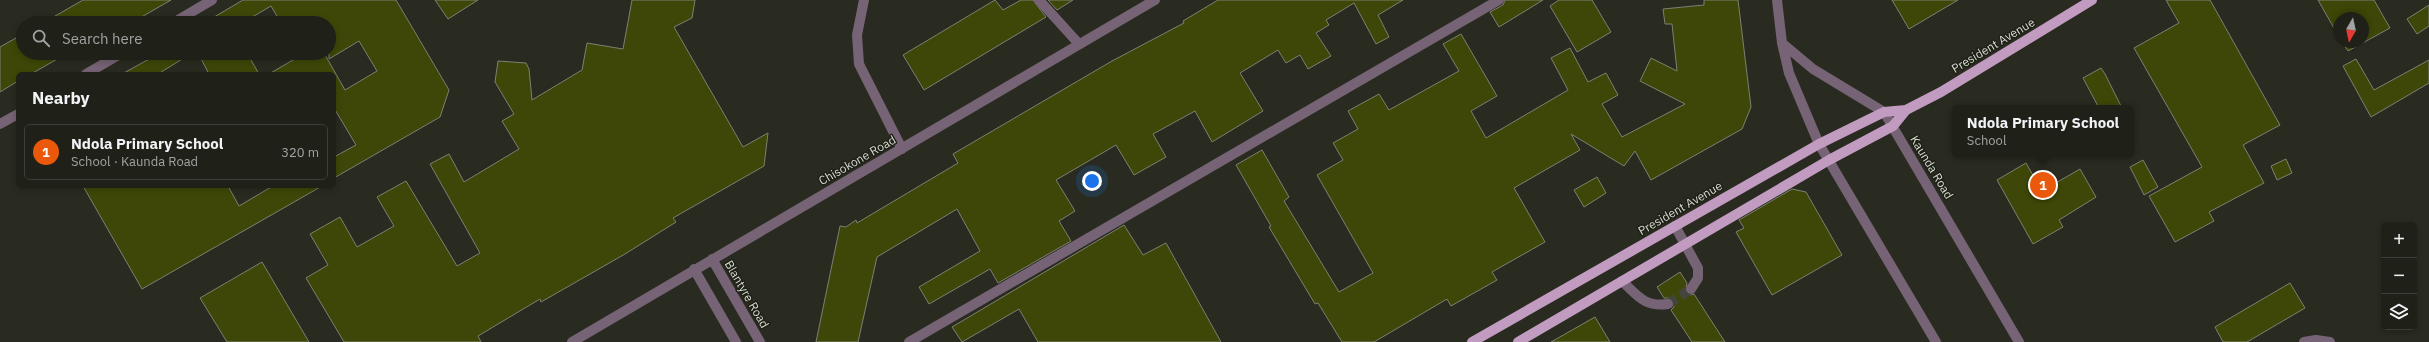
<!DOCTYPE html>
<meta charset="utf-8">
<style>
body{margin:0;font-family:"IBM Plex Sans",sans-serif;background:#272821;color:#f1f3f6}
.controls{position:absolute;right:12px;bottom:12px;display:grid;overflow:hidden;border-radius:6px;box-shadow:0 2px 6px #0003}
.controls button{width:36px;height:36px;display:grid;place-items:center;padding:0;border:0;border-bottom:1px solid #3c3e37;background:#1f2018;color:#f1f3f6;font:20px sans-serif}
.compass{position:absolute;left:2333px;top:12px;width:36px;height:36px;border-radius:50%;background:#1f2018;box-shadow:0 2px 6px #0003;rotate:189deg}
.you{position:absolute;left:1092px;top:181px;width:14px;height:14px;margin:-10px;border:3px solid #fff;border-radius:50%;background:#1a73e8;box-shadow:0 0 0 6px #1a73e833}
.badge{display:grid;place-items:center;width:26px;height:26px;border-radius:50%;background:#ea580c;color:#fff;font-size:13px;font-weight:700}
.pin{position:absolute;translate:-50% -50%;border:2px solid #fff;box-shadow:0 1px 4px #0006}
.popup{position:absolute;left:1952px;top:105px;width:182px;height:52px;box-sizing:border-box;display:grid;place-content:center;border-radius:6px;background:#1f2018;filter:drop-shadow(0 1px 3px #0005);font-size:13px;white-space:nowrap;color:#a1a3a2}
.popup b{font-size:15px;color:#f1f3f6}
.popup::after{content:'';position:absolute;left:50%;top:100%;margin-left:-8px;border:8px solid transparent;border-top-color:#1f2018}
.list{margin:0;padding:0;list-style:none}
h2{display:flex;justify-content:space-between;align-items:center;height:52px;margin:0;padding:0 16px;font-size:17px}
h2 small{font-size:13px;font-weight:400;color:#a1a3a2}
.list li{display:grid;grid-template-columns:26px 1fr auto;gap:12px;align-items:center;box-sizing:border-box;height:56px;margin:0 8px 8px;padding:0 8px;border:1px solid #3c3e37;border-radius:6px}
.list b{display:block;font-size:15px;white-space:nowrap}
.list p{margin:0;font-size:13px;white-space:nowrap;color:#a1a3a2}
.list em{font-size:13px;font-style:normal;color:#a1a3a2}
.icon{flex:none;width:22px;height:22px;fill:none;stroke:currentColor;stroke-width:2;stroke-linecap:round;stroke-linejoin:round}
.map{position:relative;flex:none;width:2429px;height:342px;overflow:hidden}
.search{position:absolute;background:#1f2018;box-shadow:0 2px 6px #0003;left:16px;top:16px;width:320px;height:44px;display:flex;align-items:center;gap:10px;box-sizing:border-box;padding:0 14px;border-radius:22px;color:#a1a3a2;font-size:15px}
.panel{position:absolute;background:#1f2018;box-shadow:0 2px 6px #0003;left:16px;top:72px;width:320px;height:116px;border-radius:6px}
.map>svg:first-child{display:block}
.building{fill:#3e4707;stroke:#7d8073}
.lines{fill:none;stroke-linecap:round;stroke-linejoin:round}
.minor-tunnel{stroke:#44463b;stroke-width:10;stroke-dasharray:10 5;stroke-linecap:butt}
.minor{stroke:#766375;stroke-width:10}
.major{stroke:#c29bc1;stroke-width:10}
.labels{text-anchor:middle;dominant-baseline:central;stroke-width:3;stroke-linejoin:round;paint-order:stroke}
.street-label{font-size:12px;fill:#dadcd5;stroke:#1f2117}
</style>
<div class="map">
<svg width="2429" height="342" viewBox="0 0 2429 342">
<rect width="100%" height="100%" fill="#292b20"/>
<!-- building -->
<path class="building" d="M83,0H171L131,23H43Z
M243,0H396L449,90L440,117L334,178V157L356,145L334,108V74H269L305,53H324L345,90L377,71L359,41L329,59V23H281L271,6L242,23H204Z
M435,0H478L448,19Z
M632,0H695L692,18L674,27L743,147L768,133L764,166L673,218L676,222L625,254L541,302L540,299L478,336L481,342H344L306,278L328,265L310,234L340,217L357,247L394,226L377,197L406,181L457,266L480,253L430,164L449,154L464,182L519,149L502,121L514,114L495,82L498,61L526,63L529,69L532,100L582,70L587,43L623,49Z
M995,0L1003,10L1021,0H1033L1046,17L924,90L903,55Z
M1048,0H1073L1057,10Z
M1218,0H1403L1378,15L1389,37L1376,44L1354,3L1326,20L1329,25L1316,33L1331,56L1308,69L1300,55L1286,63L1278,50L1240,73L1263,111L1212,142L1195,111L1153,134L1166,157L1134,175L1116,145L1056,180L1075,211L1059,221L1071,241L998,283L990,269L929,304L919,287L980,251L957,209L877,257L858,342H816L840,226L846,227L856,220L857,223L958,163L953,154L1112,61L1184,23L1183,21Z
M1505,0H1543L1499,27L1490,12L1503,5Z
M1559,0H1592L1611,32L1577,52L1550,6Z
M1704,0H1738L1751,107L1742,129L1651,180L1635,151L1624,166L1571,134L1580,150L1514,188L1545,242L1492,272L1497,280L1451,306L1447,299L1374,342H1342L1318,303L1315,304L1269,227L1271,226L1236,165L1262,150L1289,197L1284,201L1339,292L1373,273L1317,175L1343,160L1333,143L1358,129L1348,111L1379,94L1389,110L1459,71L1443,44L1461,34L1497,96L1471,111L1486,138L1568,90L1551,58L1570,48L1588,82L1606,73L1618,95L1602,104L1622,137L1685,104L1640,81L1651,58L1677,71L1672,24H1665L1663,9L1704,5Z
M1892,0H1958L1909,29Z
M2166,0H2210L2280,125L2243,145L2264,183L2209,212L2214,221L2175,242L2149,196L2202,167L2134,48L2179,23Z
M2318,0H2374L2390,28L2348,51L2342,42H2363V18H2339V37Z
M2429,5V26L2417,34L2407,19Z
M23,34V53H68L31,74H18V81L0,92V47Z
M160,53H192L158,74H122Z
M198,53H247L259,74H209Z
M2356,59L2374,90L2429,60V83L2371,117L2343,66Z
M2101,68L2105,74L2122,108H2099L2083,78Z
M2286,159L2292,173L2277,180L2271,166Z
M2143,160L2158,187L2144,195L2130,167Z
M2026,163L2042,191L2080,169L2096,197L2059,220L2063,227L2033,244L1997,180Z
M1597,177L1606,193L1584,207L1574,190Z
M83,186H228L239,206L273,186H322L142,289Z
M1792,189L1806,192L1842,255L1772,295L1736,232L1744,228L1739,220Z
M1124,225L1143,255L1166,243L1221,342H1038L1019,309L962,342L952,327Z
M262,262L309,342H227L200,298Z
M1680,272L1687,283L1685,292L1690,295L1694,294L1725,342H1692L1671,310L1674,307V301L1671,298H1664L1657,287Z
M2290,283L2305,308L2247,342H2223L2215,327Z
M1595,317L1610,342H1551Z"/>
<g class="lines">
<!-- minor-tunnel -->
<path class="minor-tunnel" d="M1668,304L1691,289"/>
<!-- minor -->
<path class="minor" d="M864,0L857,35L859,64L902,149
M1039,0L1079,44
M1777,0L1782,43L1789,73L1819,144L1936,342
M173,23L212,0
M1782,43L1813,69L1884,112L2019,342
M86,74L122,53
M0,124L18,114
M1675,226L1698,268V278L1691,289
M712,259L760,342
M694,269L736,342
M1622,281C1638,296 1644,307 1668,304
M572,342L1155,0
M909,342L1499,0
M2304,342L2316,340L2330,342"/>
<!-- major -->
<path class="major" d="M1472,342L1819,144L1884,112L1906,110L1941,92L2092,0
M1518,342L1829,160L1893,126L1906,110"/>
</g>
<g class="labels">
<!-- street labels -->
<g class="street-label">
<text transform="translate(1993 45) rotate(-31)">President Avenue</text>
<text transform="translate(857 160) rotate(-30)">Chisokone Road</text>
<text transform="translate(1932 167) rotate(59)">Kaunda Road</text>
<text transform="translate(1680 208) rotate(-30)">President Avenue</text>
<text transform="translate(747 294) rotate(60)">Blantyre Road</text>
</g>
</g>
</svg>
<div class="controls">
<button>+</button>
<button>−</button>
<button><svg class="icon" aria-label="layers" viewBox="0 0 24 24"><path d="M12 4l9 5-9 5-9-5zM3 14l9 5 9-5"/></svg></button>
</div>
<svg class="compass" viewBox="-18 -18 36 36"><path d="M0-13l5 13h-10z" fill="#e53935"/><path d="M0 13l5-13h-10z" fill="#a1a3a2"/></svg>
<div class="you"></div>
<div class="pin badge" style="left:2043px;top:185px">1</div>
<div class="popup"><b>Ndola Primary School</b>School</div>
<div class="search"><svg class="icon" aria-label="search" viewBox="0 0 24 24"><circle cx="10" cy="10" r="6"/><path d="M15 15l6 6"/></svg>Search here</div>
<section class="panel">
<h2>Nearby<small></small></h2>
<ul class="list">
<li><span class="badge">1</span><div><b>Ndola Primary School</b><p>School · Kaunda Road</p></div><em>320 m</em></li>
</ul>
</section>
</div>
